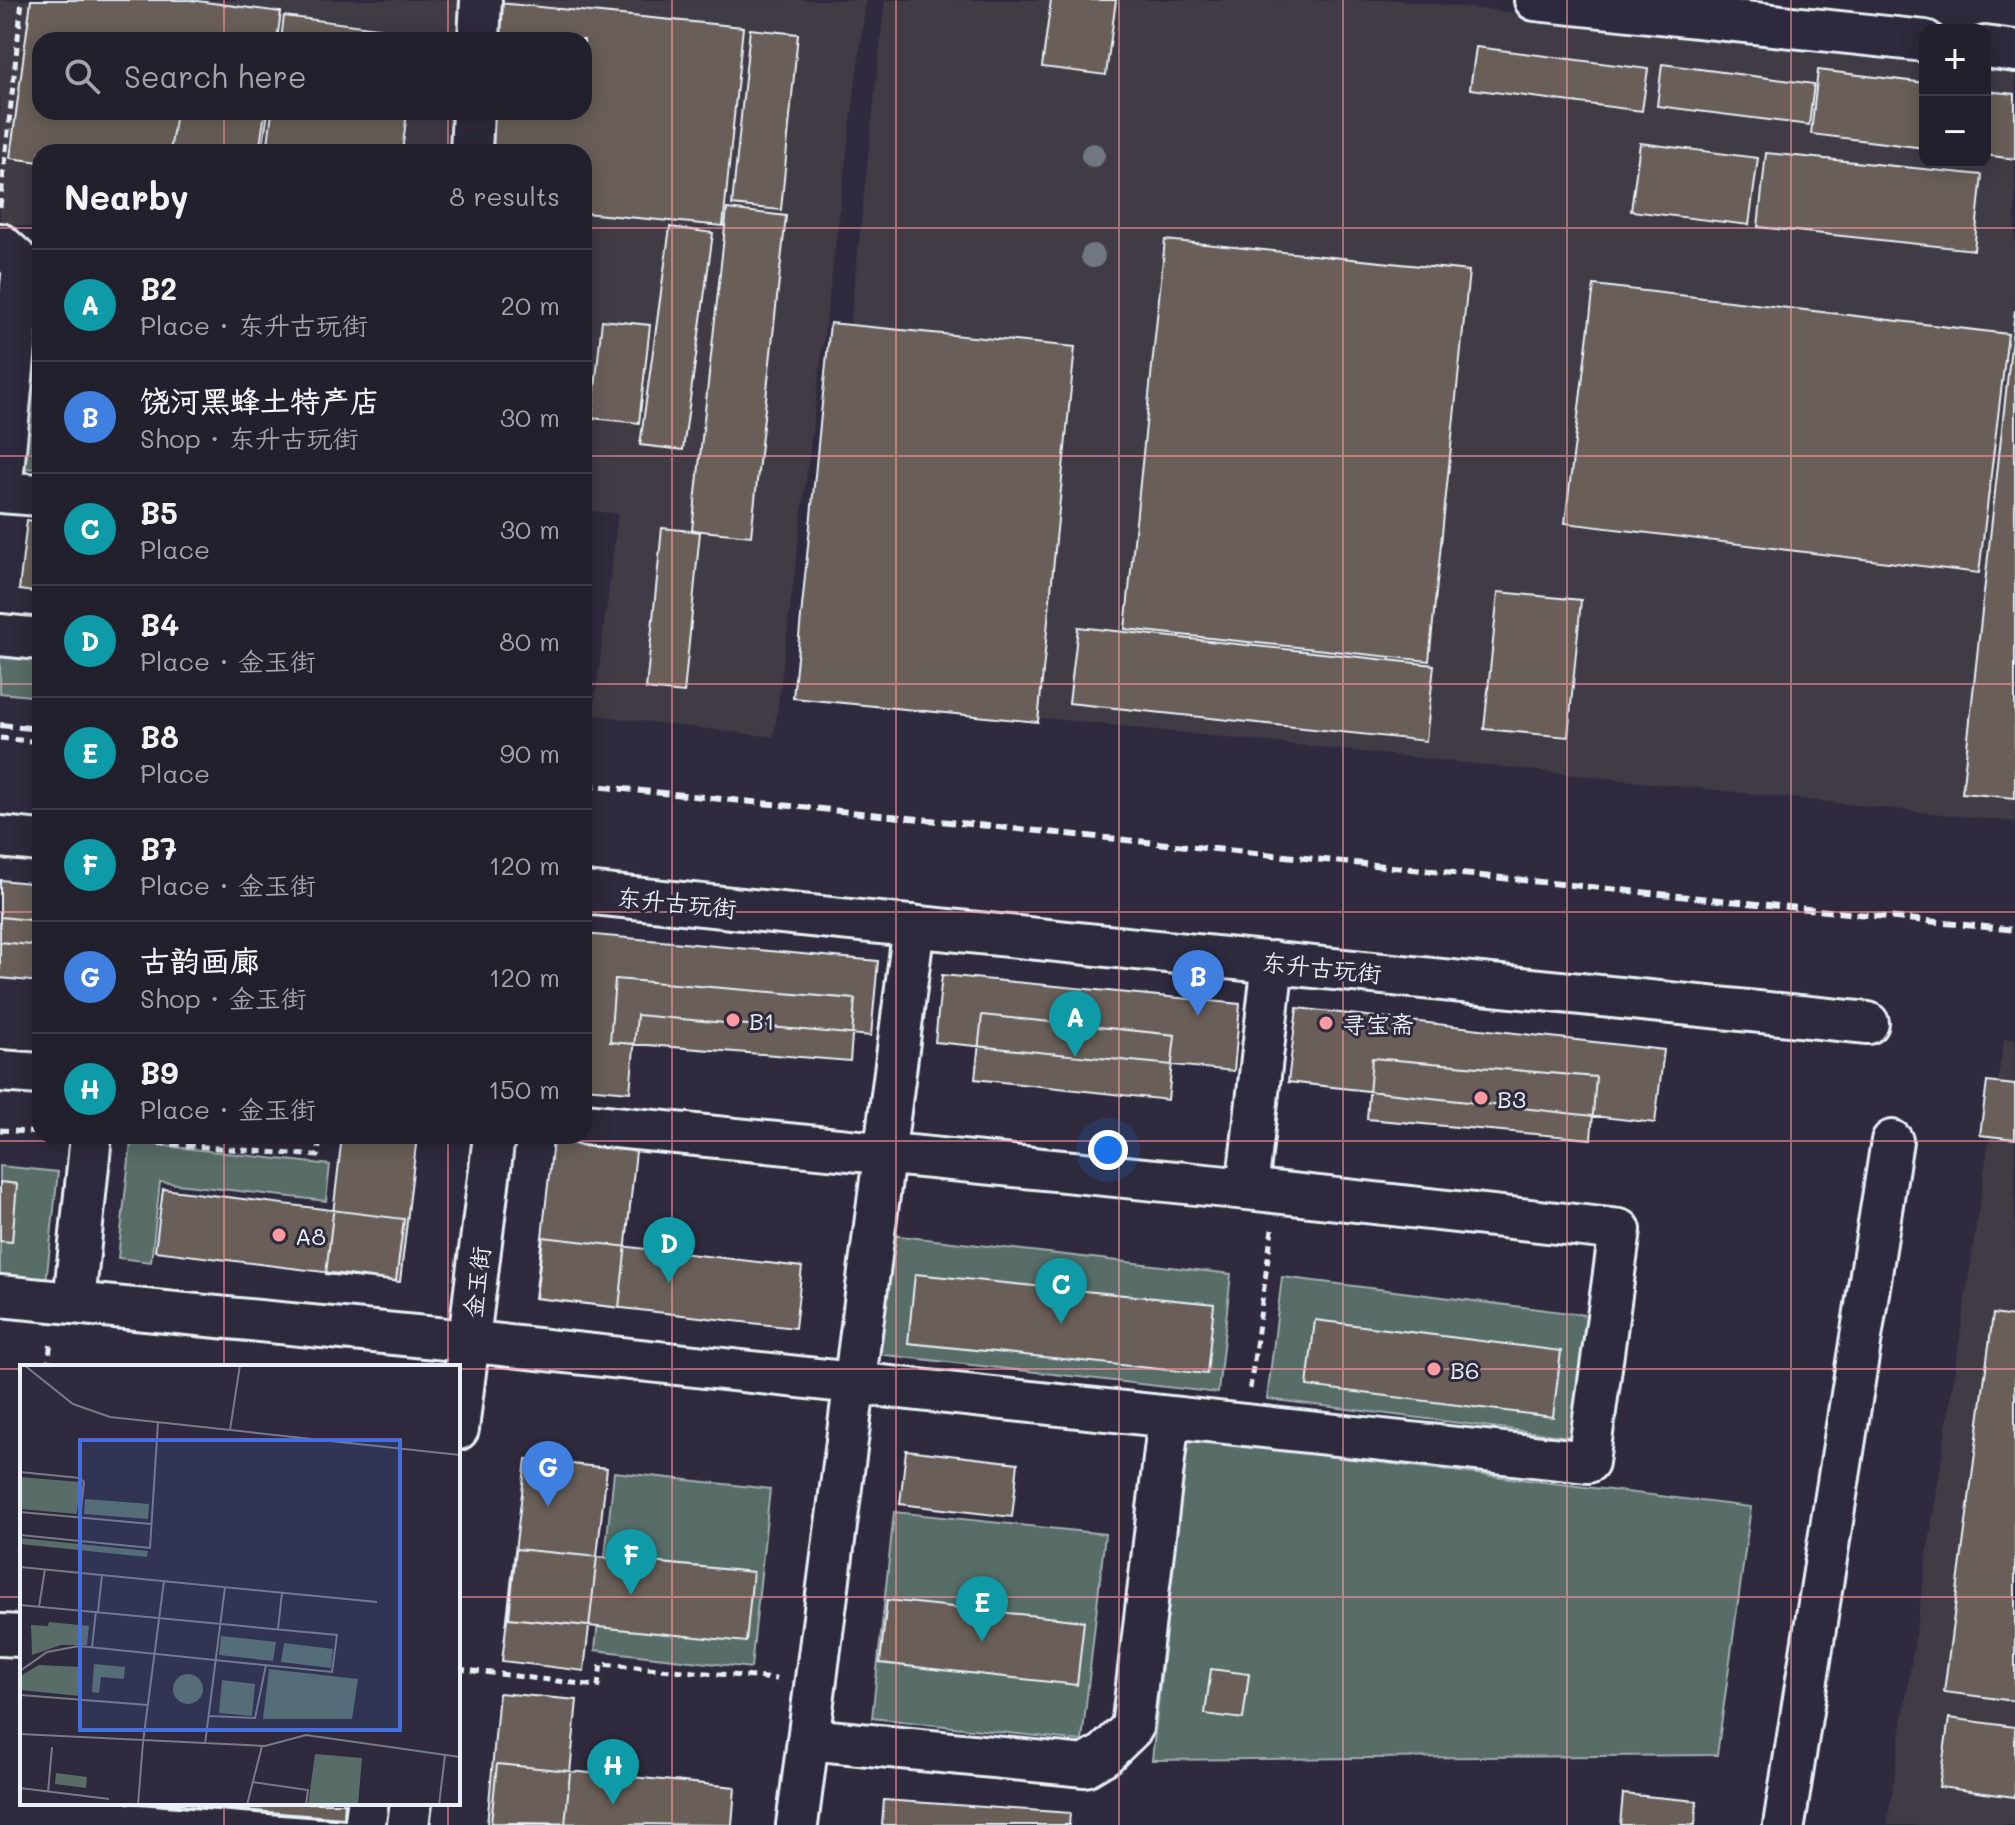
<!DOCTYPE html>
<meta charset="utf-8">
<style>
body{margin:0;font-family:Mali,"LXGW WenKai TC",sans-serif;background:#2b2836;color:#f1f3f6}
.controls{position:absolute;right:24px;top:24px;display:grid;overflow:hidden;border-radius:16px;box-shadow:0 4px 20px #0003}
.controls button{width:72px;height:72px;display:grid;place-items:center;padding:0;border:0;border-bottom:2px solid #403e4a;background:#23202e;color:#f1f3f6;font:40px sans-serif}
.you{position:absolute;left:1108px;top:1150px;width:28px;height:28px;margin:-20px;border:6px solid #fff;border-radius:50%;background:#1a73e8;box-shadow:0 0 0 12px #1a73e833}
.badge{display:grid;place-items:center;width:52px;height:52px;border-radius:50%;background:#ff9aa2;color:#fff;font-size:26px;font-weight:700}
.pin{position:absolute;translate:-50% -66px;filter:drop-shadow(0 2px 4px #0008)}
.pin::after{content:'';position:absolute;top:42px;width:28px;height:24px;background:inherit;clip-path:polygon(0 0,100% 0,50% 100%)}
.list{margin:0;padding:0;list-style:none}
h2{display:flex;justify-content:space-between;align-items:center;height:104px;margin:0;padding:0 32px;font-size:34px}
h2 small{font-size:26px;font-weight:400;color:#a3a3aa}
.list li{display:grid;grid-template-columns:52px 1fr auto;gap:24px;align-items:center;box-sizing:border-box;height:112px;padding:0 32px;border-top:2px solid #403e4a}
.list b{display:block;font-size:30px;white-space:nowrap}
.list p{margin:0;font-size:26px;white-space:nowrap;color:#a3a3aa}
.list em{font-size:26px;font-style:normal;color:#a3a3aa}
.icon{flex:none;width:44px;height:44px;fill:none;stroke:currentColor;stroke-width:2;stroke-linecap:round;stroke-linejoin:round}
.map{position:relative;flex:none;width:2015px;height:1825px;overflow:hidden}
.search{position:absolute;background:#23202e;box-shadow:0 4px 20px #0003;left:32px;top:32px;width:560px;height:88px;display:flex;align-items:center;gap:20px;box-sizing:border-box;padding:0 28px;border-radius:24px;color:#a3a3aa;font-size:30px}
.panel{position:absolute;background:#23202e;box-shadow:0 4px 20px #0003;left:32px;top:144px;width:560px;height:1000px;border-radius:24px}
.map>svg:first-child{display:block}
.built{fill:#403a45;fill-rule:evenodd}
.green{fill:#586d67;stroke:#a0afb0;stroke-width:2}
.building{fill:#695e59;stroke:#e8f1f8;stroke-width:2}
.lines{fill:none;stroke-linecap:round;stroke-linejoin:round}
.minor-casing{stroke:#e8f1f8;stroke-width:46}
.path{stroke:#e8f1f8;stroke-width:5;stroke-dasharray:8 6;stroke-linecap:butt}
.minor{stroke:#2f2a3d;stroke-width:40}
.rail{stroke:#e8f1f8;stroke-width:6;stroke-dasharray:12 6;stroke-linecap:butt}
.tree{fill:#717780}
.grid{fill:none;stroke:#ff9aa2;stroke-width:2;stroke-opacity:0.55}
.poi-dot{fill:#ff9aa2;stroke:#2f2a3d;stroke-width:3}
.labels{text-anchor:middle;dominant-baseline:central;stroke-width:6;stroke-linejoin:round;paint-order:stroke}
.street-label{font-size:24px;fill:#e8f1f8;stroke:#2f2a3d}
.poi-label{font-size:24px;fill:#e8f1f8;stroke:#2f2a3d;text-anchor:start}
.inset-road{fill:none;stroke:#797a88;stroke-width:2}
.view{fill:#466fde;fill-opacity:0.15;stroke:#466fde;stroke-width:4}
.inset-edge{fill:none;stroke:#e8f1f8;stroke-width:4}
</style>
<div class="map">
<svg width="2015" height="1825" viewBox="0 0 2015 1825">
<rect width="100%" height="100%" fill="#2f2a3d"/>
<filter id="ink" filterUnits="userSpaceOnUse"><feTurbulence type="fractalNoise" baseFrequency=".0125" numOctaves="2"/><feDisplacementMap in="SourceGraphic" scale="16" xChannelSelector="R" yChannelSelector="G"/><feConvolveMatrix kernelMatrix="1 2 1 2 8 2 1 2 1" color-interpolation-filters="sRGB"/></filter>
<g filter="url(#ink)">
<!-- built -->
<path class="built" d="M0,0H866L774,737L593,715L618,514L584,510V152H40V228L0,223ZM40,40H584V112H40Z
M885,0H1397L1925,56V162H1985V63L2015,66V822L810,693Z
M2004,1039L2015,1040V1825H1887Z"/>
<!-- green -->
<path class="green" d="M30,373L40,374V469L23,468Z
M0,654L40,659V697L0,693Z
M131,1142L330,1165L326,1201L160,1182L151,1262L118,1258Z
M0,1166L58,1172L45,1292H0Z
M891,1235L1231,1274L1218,1393L877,1354Z
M1282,1277L1594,1316L1579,1438L1267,1399Z
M1187,1439L1751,1507L1717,1755L1152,1760Z
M614,1472L770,1489L751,1668L595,1650Z
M894,1512L1105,1534L1082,1741L872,1718Z"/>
<!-- building -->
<path class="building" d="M31,0H190L281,12L277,40H40V112H268L262,152H40V162L10,158Z
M1051,0H1116L1106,75L1042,67Z
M488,2L743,27L723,226L584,213V152H481L483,112H584V40H486Z
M284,16L417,33L416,40H281Z
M750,29L798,34L781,210L732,205Z
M1476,47L1648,69L1642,111L1470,89Z
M1662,64L1814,84L1809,125L1657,106Z
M1818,70L1925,83V148L1811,134Z
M1985,91L2015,94V159L1985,155Z
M176,112H265L259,152H170Z
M272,112H407L402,152H267Z
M1640,143L1758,158L1749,225L1631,211Z
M1766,153L1982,175L1974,250L1758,227Z
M727,209L786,216L751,536L692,530Z
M670,227L713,233L683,450L640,445Z
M1165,240L1469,271L1429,661L1125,629Z
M1594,285L2008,334L1979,573L1565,523Z
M2015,310V798L1962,793Z
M602,320L650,325L639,423L592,418Z
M830,323L1075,347L1038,722L793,698Z
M27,520L40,522V593L19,590Z
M662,528L700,532L684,693L646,689Z
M1498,592L1581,600L1568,737L1484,729Z
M1078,627L1434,665L1426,741L1069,703Z
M0,880L40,884V946L0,942Z
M0,917L40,921V982L0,978Z
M584,934L878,961L871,1036L637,1015L630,1092L584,1088Z
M942,975L1240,1004L1234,1071L935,1042Z
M615,979L855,999L850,1061L610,1042Z
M1297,1008L1664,1050L1655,1123L1288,1082Z
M982,1015L1175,1035L1168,1100L975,1079Z
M1372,1058L1596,1077L1591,1139L1367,1119Z
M1987,1082L2015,1085V1139L1980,1135Z
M342,1136H417L400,1282L326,1274Z
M553,1141L636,1151L619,1308L535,1298Z
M0,1182L17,1184L12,1242L0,1241Z
M163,1189L404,1219L396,1281L155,1251Z
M543,1237L802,1267L795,1328L536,1298Z
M915,1274L1214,1304L1207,1374L908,1343Z
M1993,1314L2015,1317V1701L1944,1692Z
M1315,1320L1561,1351L1553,1417L1307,1386Z
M906,1450L1018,1463L1012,1517L900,1504Z
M526,1459L607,1468L584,1671L502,1661Z
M516,1549L753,1572L746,1642L509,1618Z
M887,1600L1084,1621L1077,1685L880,1663Z
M1211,1669L1249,1674L1243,1719L1205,1714Z
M499,1693L577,1700L565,1825H487Z
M1949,1718L2015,1727V1797L1939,1787Z
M497,1764L735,1787L732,1825L491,1823Z
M1623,1794L1697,1801L1695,1825H1620Z
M884,1800L1070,1813L1069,1825H882Z
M126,1803H347L345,1820Z
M152,1803H345L344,1818Z"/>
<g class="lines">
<defs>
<path id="minor" d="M1535,0L1925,41
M479,40L481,0
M1985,47L2015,51
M471,152L473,112
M0,244L23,265L1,492
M0,492L40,495
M0,635L40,639
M0,837L40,841
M584,893L1868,1023
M0,1071L40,1074
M1247,1189L1273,962
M0,1296L436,1338L1588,1462L1620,1230L1247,1189L584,1124
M74,1303L91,1136
M458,1429L494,1136
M0,1635L22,1636
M808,1739L1085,1766L1105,1754L1132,1728L1169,1417
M408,1825L411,1803
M797,1825L914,926
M1784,1825L1892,1141"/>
</defs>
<!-- minor casing -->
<use href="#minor" class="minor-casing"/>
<!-- path -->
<path class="path" d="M0,207L22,0
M0,738L40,742
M0,1130L40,1133
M130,1141L318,1156L320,1136
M48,1367L51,1340
M1250,1389L1272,1229
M458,1669L598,1686L601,1664L777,1679"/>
<!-- minor -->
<use href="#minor" class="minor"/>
<!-- rail -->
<path class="rail" d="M0,725L40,729
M584,785L2015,930"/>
</g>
<!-- trees -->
<g class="tree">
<circle cx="1093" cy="155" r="12"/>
<circle cx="1093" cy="256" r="12"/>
</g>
</g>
<!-- grid -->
<path class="grid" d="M224,0V40M448,0V40M672,0V1825M896,0V1825M1119,0V1825M1343,0V1825M1567,0V1825M1791,0V1825M224,112V152M448,112V152M0,228H40M584,228H2015M0,456H40M584,456H2015M0,684H40M584,684H2015M0,912H40M584,912H2015M224,1136V1367M448,1136V1367M0,1141H2015M0,1369H22M458,1369H2015M0,1597H22M458,1597H2015M224,1803V1825M448,1803V1825"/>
<!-- markers -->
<g class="poi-dot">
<circle cx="733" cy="1020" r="8"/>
<circle cx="1326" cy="1023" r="8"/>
<circle cx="1481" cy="1098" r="8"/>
<circle cx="279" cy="1235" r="8"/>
<circle cx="1434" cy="1369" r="8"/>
</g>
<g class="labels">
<!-- street labels -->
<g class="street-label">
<text transform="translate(677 902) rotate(6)">东升古玩街</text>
<text transform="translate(1322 967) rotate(6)">东升古玩街</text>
<text transform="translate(476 1282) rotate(-83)">金玉街</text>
</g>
<!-- poi labels -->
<g class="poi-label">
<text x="749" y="1020">B1</text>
<text x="1342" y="1023">寻宝斋</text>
<text x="1497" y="1098">B3</text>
<text x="295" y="1235">A8</text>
<text x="1450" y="1369">B6</text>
</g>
</g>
<!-- overview -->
<g transform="translate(20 1365)">
<rect width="440" height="440" fill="#2f2a3d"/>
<path d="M0,112L60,117L57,149L0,144ZM65,134L129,139L128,154L64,149ZM0,173L128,186L127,192L0,179ZM29,257L69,261L67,280H41L12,290L11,260L28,261ZM201,271L256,277L253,296L199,290ZM264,278L313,284L311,303L261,297ZM74,299L105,302L104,314L81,312L79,328L72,327ZM19,300L61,302L59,331L1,325L2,310ZM249,304L338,314L332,354H243ZM153 324a15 15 0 1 1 30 0a15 15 0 1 1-30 0ZM202,315L235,319L232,351L199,348ZM295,389L342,393L338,440H288ZM36,408L67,412L66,423L35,419Z" fill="#586d67"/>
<path class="inset-road" d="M4,0L53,39L90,52L440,90M210,65L220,0M0,107L60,113L64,117L60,153M0,147L131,159M0,170L130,183L138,57M0,202L357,237M0,240L317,270L312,307L59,281L27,287L0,306M19,242L25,204M78,247L82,210M258,264L262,228M72,282L76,246M0,330L128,340M188,351L235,353L246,300M0,369L245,381L286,370L440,392M123,377L144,216M185,379L205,222M233,417L288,425L286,440M0,423L89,434M28,427L32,382M118,440L123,377M227,440L242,381M419,440L425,390"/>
<path class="view" d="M60,75H380V365H60Z"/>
<rect width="440" height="440" class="inset-edge"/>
</g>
</svg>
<div class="controls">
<button>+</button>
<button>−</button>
</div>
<div class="you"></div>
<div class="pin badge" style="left:1075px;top:1057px;background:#0f9aa8">A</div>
<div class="pin badge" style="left:1198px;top:1016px;background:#3f7fe0">B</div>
<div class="pin badge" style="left:1061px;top:1324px;background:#0f9aa8">C</div>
<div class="pin badge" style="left:669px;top:1283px;background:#0f9aa8">D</div>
<div class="pin badge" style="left:982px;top:1642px;background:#0f9aa8">E</div>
<div class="pin badge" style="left:631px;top:1595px;background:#0f9aa8">F</div>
<div class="pin badge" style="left:548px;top:1507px;background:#3f7fe0">G</div>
<div class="pin badge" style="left:613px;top:1805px;background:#0f9aa8">H</div>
<div class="search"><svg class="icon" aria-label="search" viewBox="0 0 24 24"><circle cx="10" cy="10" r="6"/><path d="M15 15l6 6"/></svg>Search here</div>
<section class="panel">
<h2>Nearby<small>8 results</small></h2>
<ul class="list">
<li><span class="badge" style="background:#0f9aa8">A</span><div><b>B2</b><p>Place · 东升古玩街</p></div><em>20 m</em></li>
<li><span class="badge" style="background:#3f7fe0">B</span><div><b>饶河黑蜂土特产店</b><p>Shop · 东升古玩街</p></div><em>30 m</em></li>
<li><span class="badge" style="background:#0f9aa8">C</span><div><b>B5</b><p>Place</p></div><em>30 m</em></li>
<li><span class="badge" style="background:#0f9aa8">D</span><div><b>B4</b><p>Place · 金玉街</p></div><em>80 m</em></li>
<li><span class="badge" style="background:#0f9aa8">E</span><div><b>B8</b><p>Place</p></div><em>90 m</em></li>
<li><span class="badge" style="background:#0f9aa8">F</span><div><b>B7</b><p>Place · 金玉街</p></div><em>120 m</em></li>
<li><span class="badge" style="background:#3f7fe0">G</span><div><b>古韵画廊</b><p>Shop · 金玉街</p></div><em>120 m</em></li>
<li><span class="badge" style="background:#0f9aa8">H</span><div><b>B9</b><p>Place · 金玉街</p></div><em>150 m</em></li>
</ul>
</section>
</div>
